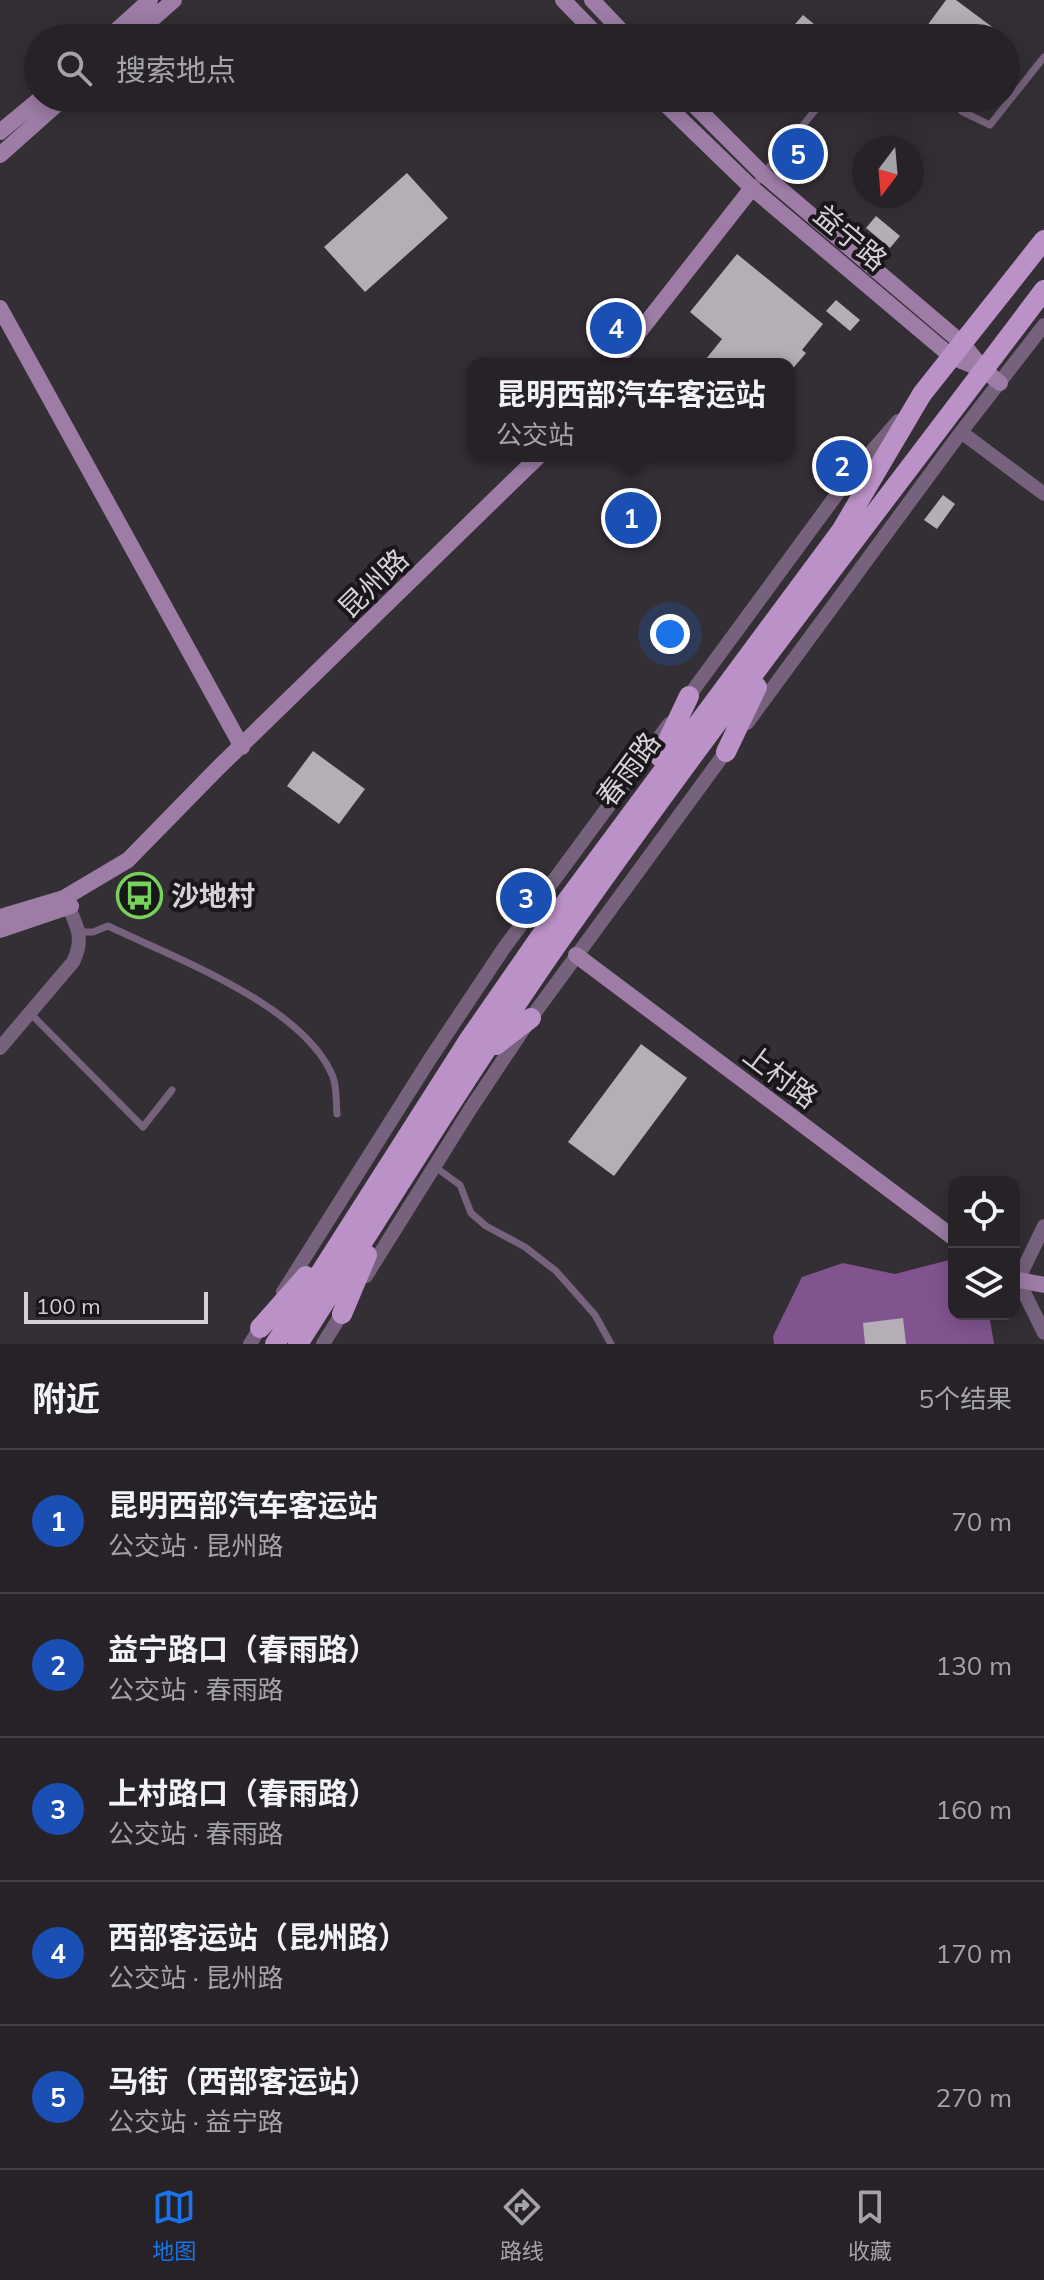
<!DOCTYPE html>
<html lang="zh">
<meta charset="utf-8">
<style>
body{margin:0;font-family:Mulish,"Noto Sans SC",sans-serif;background:#332f34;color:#f1f3f6}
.controls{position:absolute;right:24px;bottom:24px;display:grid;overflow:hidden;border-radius:16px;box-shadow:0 4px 20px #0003}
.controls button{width:72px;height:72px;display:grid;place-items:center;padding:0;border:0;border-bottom:2px solid #433f45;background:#272228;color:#f1f3f6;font:40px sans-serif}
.compass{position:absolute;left:852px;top:136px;width:72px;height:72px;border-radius:50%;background:#272228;box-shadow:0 4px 20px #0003;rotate:196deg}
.scale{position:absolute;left:24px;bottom:20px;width:184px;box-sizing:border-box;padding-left:8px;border:4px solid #d5d1d6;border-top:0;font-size:22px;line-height:28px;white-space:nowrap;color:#d5d1d6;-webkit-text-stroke:6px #1a171b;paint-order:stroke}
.you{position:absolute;left:670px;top:634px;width:28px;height:28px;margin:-20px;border:6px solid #fff;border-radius:50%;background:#1a73e8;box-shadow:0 0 0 12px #1a73e833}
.badge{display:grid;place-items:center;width:52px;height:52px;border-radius:50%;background:#1a73e8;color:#fff;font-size:26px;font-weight:700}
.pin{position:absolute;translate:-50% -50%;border:4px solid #fff;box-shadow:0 2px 8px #0006}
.popup{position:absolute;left:467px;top:358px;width:328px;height:104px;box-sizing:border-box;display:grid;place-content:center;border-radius:16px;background:#272228;filter:drop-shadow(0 2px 6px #0005);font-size:26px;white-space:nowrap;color:#a4a4a8}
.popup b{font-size:30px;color:#f1f3f6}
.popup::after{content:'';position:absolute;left:50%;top:100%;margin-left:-16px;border:16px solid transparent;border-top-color:#272228}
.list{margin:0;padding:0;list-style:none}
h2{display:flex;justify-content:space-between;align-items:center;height:104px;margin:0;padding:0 32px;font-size:34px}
h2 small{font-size:26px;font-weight:400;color:#a4a4a8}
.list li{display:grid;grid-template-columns:52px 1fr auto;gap:24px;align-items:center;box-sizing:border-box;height:144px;padding:0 32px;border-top:2px solid #433f45}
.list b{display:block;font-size:30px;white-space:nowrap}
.list p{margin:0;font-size:26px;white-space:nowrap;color:#a4a4a8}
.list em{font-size:26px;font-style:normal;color:#a4a4a8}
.icon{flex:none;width:44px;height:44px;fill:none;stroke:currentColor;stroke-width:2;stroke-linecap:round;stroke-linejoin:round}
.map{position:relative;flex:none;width:1044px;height:1344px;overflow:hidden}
.search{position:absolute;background:#272228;box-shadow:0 4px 20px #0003;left:24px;right:24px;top:24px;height:88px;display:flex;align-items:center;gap:20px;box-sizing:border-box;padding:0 28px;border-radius:44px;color:#a4a4a8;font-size:30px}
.sheet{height:824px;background:#272228}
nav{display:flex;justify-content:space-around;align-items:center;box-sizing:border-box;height:112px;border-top:2px solid #433f45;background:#272228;font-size:22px;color:#a4a4a8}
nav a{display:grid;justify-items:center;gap:4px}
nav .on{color:#1a73e8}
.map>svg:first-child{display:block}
.forest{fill:#82548f}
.building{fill:#b5aeb7}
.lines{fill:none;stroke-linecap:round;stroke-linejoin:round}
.lane{stroke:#76627c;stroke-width:7}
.street{stroke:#76627c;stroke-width:14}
.secondary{stroke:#9d7da6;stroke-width:16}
.primary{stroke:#bb92c7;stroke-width:20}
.labels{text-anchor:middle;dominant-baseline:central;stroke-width:8;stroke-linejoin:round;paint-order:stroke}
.street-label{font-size:28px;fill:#d5d1d6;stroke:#1a171b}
.poi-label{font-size:28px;font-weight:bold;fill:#d5d1d6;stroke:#1a171b;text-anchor:start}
</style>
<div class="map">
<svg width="1044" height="1344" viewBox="0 0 1044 1344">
<rect width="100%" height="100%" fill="#342e35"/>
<!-- forest -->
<path class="forest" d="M953,1259L954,1314H989L994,1344H774L773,1336L802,1277L843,1263L895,1274Z"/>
<!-- building -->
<path class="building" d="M946,0H956L1007,38H918Z
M803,15L831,38H783Z
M407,173L448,218L365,292L324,247Z
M876,216L900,236L890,248L866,228Z
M737,254L823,324L802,350L806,353L789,373V364H702L722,339L690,312Z
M836,300L860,320L850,331L826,311Z
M943,495L955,504L937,529L924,520Z
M313,751L365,789L339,824L287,786Z
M641,1044L687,1078L614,1176L568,1142Z
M903,1318L906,1344H865L863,1323Z"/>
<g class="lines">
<!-- lane -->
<path class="lane" d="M947,98L963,112L990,125L1044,57
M752,188L825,98
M79,932H93L108,926C175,958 305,1006 333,1077C337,1088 336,1103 337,1114
M30,1013L143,1127L172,1090
M435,1167L460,1185L471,1213L486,1226L525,1247L556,1271L595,1315L611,1344"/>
<!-- street -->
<path class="street" d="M961,432L1044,494
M683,704L851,475L898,421
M747,723L961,432L1044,325
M0,1048L73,962C86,936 75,922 64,898
M1044,1226L1018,1280L1044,1333
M366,1276L471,1108L531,1018L730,746
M283,1292L430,1059L504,948L669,724
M250,1344L265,1320
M323,1344L346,1307"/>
<!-- secondary -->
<path class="secondary" d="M563,0L600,38
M592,0L628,38
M108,38L150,0
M131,38L174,0
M659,98L752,188L952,357L984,370L1000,383
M687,98L764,175L963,344L983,369
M0,132L41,98
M0,155L64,98
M0,308L242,747
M614,364L752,188
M0,917L64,898L128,860L219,767L539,456
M0,930L71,906
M576,955L954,1238
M1014,1279L1044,1285"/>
<!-- primary -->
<path class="primary" d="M726,752L757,687
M660,757L689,696
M496,1045L531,1018
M342,1314L367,1255
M260,1328L306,1276
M275,1344L468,1041L540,937L841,531L922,394L1044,240
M298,1344C383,1211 466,1076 556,946C712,723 880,508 1044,290"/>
</g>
<!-- icons -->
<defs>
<symbol id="bus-ring" viewBox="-11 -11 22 22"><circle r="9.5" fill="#1a171b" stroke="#76d25a" stroke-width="1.5"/><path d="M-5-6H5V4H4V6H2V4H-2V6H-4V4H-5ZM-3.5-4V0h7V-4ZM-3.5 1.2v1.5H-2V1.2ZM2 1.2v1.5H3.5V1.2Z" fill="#76d25a"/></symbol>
</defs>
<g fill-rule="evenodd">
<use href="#bus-ring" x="114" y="870" width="51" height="51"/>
</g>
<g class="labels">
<!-- street labels -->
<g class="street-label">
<text transform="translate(851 237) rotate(40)">益宁路</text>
<text transform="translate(373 583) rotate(-44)">昆州路</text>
<text transform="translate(628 769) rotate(-53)">春雨路</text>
<text transform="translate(781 1076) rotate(37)">上村路</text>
</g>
<!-- poi labels -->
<g class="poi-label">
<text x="171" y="895">沙地村</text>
</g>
</g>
</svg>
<div class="controls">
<button><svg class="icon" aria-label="locate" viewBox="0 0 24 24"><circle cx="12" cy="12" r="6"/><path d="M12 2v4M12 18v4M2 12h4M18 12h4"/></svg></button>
<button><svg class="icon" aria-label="layers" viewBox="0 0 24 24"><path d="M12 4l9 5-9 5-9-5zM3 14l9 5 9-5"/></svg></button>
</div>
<svg class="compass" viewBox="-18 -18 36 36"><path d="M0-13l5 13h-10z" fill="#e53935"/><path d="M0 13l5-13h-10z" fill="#a4a4a8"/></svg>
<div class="scale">100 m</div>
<div class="you"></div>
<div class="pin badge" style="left:631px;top:518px;background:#1a4fb4">1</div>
<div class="popup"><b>昆明西部汽车客运站</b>公交站</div>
<div class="pin badge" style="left:842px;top:466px;background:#1a4fb4">2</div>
<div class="pin badge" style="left:526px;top:898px;background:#1a4fb4">3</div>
<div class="pin badge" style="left:616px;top:328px;background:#1a4fb4">4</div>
<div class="pin badge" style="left:798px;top:154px;background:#1a4fb4">5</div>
<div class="search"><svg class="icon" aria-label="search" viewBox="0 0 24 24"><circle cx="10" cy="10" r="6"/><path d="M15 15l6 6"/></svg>搜索地点</div>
</div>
<section class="sheet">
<h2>附近<small>5个结果</small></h2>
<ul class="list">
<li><span class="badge" style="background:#1a4fb4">1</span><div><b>昆明西部汽车客运站</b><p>公交站 · 昆州路</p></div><em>70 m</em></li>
<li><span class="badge" style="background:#1a4fb4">2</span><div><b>益宁路口（春雨路）</b><p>公交站 · 春雨路</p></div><em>130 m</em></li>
<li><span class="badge" style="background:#1a4fb4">3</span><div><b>上村路口（春雨路）</b><p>公交站 · 春雨路</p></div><em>160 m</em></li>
<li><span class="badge" style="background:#1a4fb4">4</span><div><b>西部客运站（昆州路）</b><p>公交站 · 昆州路</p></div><em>170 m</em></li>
<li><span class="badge" style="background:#1a4fb4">5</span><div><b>马街（西部客运站）</b><p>公交站 · 益宁路</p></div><em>270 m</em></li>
</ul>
</section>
<nav>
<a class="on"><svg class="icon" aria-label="map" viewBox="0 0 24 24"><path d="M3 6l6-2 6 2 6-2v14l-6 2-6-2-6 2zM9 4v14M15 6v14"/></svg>地图</a>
<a><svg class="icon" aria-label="directions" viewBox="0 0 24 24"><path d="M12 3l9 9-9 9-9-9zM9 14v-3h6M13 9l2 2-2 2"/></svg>路线</a>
<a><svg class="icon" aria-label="saved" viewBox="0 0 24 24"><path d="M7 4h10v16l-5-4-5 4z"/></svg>收藏</a>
</nav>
